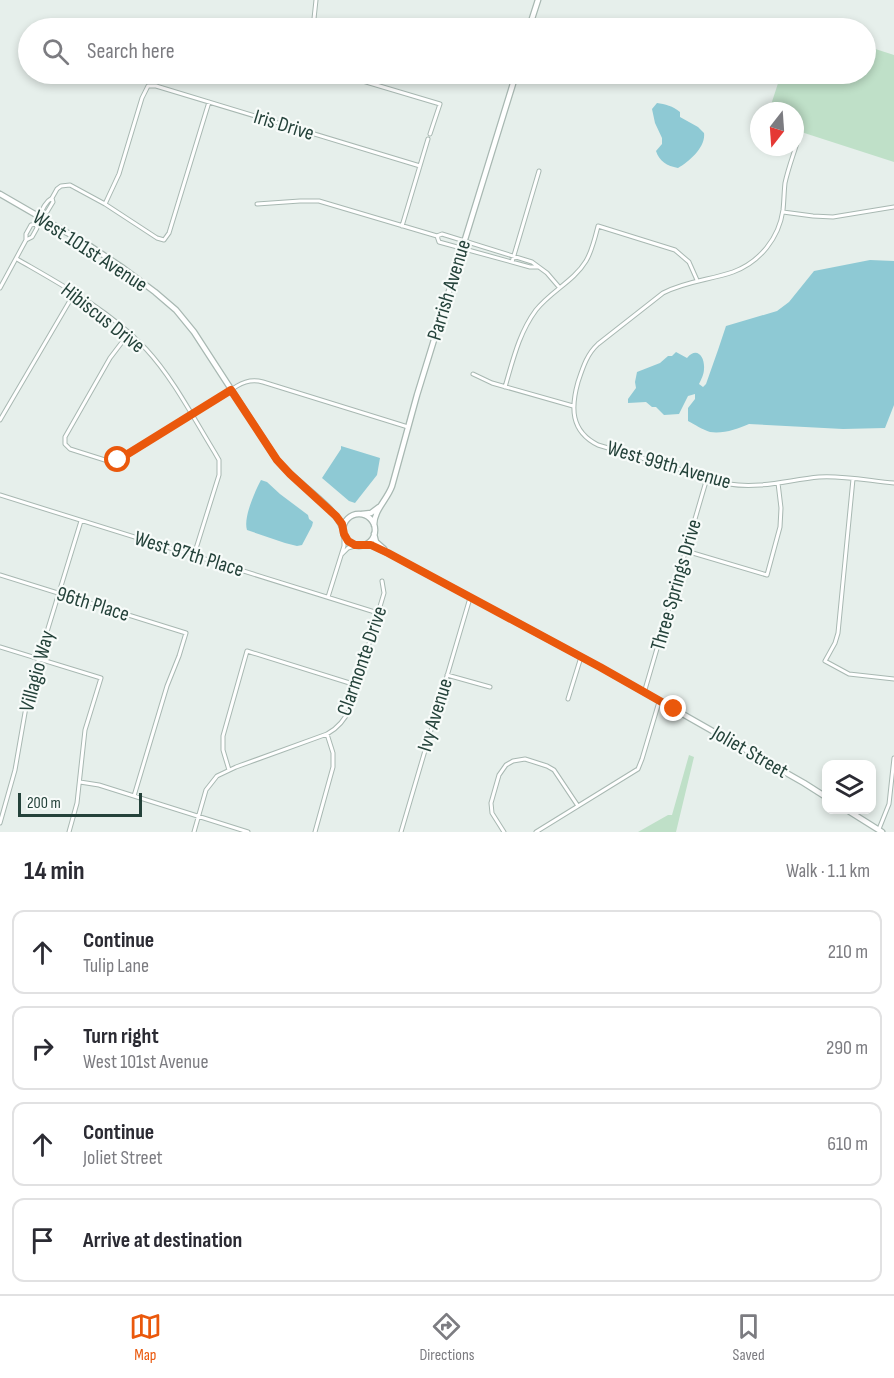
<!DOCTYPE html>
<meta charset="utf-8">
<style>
body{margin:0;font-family:"Sofia Sans Condensed",sans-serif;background:#f7f7f7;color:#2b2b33}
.controls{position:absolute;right:18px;bottom:18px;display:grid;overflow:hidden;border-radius:12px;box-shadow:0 3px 9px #0003}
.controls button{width:54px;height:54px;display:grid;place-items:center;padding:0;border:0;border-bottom:2px solid #e1e1e2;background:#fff;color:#2b2b33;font:30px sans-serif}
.compass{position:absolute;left:750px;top:102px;width:54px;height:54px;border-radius:50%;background:#fff;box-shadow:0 3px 9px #0003;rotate:197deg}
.scale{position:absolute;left:18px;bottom:15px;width:124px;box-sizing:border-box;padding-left:6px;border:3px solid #24423a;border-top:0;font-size:16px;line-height:21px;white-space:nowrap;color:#24423a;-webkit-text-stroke:4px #f7fbf9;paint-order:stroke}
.stop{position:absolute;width:18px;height:18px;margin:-14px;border:4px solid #ea580c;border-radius:50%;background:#fff}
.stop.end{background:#ea580c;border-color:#fff;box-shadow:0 2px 6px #0008}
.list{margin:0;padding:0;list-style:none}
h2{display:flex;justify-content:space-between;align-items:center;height:78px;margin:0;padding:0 24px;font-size:26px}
h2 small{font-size:20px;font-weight:400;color:#7c7c81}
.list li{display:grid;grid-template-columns:39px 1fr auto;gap:18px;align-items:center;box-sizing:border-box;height:84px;margin:0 12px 12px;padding:0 12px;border:2px solid #e1e1e2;border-radius:12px}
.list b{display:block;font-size:22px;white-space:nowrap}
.list p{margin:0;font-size:20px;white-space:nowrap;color:#7c7c81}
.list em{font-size:20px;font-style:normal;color:#7c7c81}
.icon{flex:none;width:33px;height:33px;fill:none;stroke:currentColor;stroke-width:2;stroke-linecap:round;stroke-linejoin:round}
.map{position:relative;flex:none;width:894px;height:832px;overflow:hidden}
.search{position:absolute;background:#fff;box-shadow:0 3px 9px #0003;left:18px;right:18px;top:18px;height:66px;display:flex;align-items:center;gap:15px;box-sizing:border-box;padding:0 21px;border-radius:33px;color:#7c7c81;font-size:22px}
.sheet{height:462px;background:#fff}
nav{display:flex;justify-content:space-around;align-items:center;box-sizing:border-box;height:84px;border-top:2px solid #e1e1e2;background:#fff;font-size:16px;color:#7c7c81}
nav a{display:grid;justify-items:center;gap:3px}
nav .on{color:#ea580c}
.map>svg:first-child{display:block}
.green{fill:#bfe0c8}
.water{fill:#8ec9d4}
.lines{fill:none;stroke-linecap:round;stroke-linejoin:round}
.minor-casing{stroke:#a8b8b2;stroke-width:5}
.tertiary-casing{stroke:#a8b8b2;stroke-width:7}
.minor{stroke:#fff;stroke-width:3}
.tertiary{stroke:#fff;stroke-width:4.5}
.route{stroke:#ea580c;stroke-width:8}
.labels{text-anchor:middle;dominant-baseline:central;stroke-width:4.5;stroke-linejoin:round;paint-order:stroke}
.street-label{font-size:21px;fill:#24423a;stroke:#f7fbf9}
</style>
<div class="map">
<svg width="894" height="832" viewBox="0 0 894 832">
<rect width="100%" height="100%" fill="#e6efeb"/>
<!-- green -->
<path class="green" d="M866,46L894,55V162L795,130V111H769L781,74H866Z
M689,755L694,757L676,832H638L668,815H672Z"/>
<!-- water -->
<path class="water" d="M657,103C665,104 673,106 680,112V117L698,127L704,133C706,147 689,162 678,168C667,166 659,161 656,151L662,144V138L655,123L652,109Z
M870,260L894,261V405L885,428L843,429L749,424C738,429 723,434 710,432C703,430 694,424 688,421V408L695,399V394L688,396L679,414L664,415L656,407H652L646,402L628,403V399L636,388L635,382L637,372L660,363L668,356H672L676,352L687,358C697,346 705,357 704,369C704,374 701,380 699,384L703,387L706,384L718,350L726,326L777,311L789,302L814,271Z
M341,446L380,458L377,475L355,503L349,501L322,478L341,449Z
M261,480L267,482L280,494L308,515L309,519L313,522L312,526L302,545L297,546L285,543L247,530C243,518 255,491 261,480Z"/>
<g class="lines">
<defs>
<path id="minor" d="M313,28L316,0
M329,74L346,76L440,104L430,134
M797,143C793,156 788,169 785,183C784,192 784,201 783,210C779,238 760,262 733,272C710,280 686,281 663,293L598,344C587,354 583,367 578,382C571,407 570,431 598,445L729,484C760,489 788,480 819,477C840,475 871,481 894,483
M105,204L119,174L142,98L148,86H156L420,166
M257,204L300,201H319L437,236L442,234L532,262L547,273L559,287
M783,212L813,216L833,217L894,207
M41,216L47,212L53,202L52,198L57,189L61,186L70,185L105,204L157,238L164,240L169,233L209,102
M402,226L428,139
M437,236L439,242L530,267H537
M26,240L32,237L37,228L36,224C41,215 43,203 52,198
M17,259C62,285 109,310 146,349C173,378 194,419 215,453L219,460V475L194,555
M512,262L539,171
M0,288L26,240V234L31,225L36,224
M129,333L110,358L65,437V444L70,449L108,461L122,459L237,386C245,381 253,379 263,382L408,427
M473,374L492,383L573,406
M505,387C513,360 519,333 536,310C551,291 574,281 586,261C592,251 595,238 598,226L675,250L689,262L697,280
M0,420L75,292
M853,479L838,633L835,643L825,661L849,674L894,679
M0,495L378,613
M686,551L767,575L780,527L781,508L778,483
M342,554L348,548L358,545
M0,575L186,633L179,656L167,686L134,796
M328,597L344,546V535
M0,647L101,678L85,730L77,803L69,832
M447,675L490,687
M644,693L707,478
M568,699L581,657
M229,770L223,750V736L247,651L356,685
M80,782L99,785L248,832
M0,823L15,770L26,707L34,674L81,521
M879,829L889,804L894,758
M194,832L206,790L217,776L236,767L327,734C338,728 345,720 350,708L384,593L382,581
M315,832L333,767V753L327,734
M401,832L470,598
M504,832L492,813L491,803L499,775L506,765L513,761L525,759L547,766L554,770L578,806
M536,832L638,769L642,759L659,702"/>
<path id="tertiary" d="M529,28L538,0
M0,194L90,246L123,268L155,292L176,310L194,332L277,460C295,483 333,503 343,529
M362,514L371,513L379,507
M343 530a16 16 0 1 1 32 0a16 16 0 1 1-32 0Z
M374,525C374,510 387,500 392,486L417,395L516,74
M374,534L376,542L384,549
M363,545H371L388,553L600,667L804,783L826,797
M847,810L882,832"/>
</defs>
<!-- minor casing -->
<use href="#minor" class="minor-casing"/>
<!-- tertiary casing -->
<use href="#tertiary" class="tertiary-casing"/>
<!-- minor -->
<use href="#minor" class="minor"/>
<!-- tertiary -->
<use href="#tertiary" class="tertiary"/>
</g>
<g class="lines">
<!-- route -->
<path class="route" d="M118,460L231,390L277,460L290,474L336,516L342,524L344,534L348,541L355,545H371L388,553L600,667L674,709"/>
</g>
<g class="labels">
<!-- street labels -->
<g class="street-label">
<text transform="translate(284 125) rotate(17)">Iris Drive</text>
<text transform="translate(90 251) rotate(33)">West 101st Avenue</text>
<text transform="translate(449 290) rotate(-73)">Parrish Avenue</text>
<text transform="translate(103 318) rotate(38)">Hibiscus Drive</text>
<text transform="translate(669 465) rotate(16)">West 99th Avenue</text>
<text transform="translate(189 554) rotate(17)">West 97th Place</text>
<text transform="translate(676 585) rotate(-74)">Three Springs Drive</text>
<text transform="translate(93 604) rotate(17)">96th Place</text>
<text transform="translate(362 661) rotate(-71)">Clarmonte Drive</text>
<text transform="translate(37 671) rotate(-75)">Villagio Way</text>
<text transform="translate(435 715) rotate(-73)">Ivy Avenue</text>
<text transform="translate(750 752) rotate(30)">Joliet Street</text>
</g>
</g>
</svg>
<div class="controls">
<button><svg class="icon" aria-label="layers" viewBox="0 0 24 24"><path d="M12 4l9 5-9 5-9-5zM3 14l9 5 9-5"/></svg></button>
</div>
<svg class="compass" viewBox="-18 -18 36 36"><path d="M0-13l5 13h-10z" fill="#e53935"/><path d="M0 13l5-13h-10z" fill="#7c7c81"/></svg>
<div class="scale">200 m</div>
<div class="stop" style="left:118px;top:460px"></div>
<div class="stop end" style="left:674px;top:709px"></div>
<div class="search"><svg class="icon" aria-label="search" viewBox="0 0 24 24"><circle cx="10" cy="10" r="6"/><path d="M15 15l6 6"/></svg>Search here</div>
</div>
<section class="sheet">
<h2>14 min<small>Walk · 1.1 km</small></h2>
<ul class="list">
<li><svg class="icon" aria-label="ahead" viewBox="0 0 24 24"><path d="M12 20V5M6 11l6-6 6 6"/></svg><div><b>Continue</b><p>Tulip Lane</p></div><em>210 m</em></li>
<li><svg class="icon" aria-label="right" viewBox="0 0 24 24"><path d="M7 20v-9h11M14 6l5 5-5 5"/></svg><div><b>Turn right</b><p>West 101st Avenue</p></div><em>290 m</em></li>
<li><svg class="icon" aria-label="ahead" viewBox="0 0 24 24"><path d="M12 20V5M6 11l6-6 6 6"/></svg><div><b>Continue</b><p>Joliet Street</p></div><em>610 m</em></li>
<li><svg class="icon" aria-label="arrive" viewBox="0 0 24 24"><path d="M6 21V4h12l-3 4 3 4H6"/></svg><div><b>Arrive at destination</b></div></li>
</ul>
</section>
<nav>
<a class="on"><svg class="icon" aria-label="map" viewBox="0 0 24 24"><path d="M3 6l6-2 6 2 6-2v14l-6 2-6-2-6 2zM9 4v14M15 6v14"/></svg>Map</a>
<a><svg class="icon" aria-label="directions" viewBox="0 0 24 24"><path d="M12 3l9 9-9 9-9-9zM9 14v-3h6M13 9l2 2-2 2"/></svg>Directions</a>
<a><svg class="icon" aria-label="saved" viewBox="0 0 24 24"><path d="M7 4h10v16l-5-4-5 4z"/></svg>Saved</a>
</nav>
